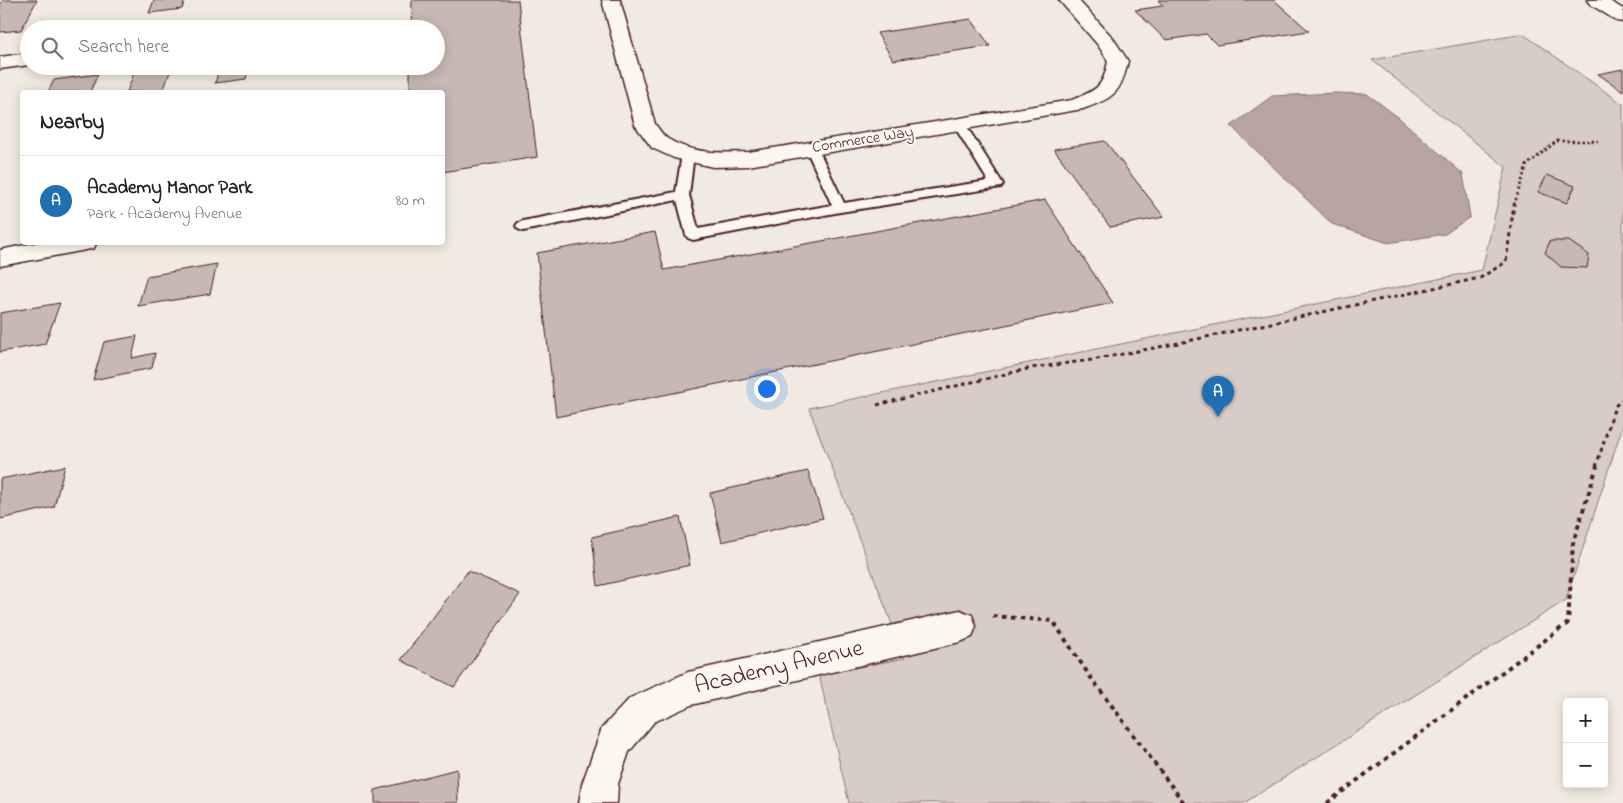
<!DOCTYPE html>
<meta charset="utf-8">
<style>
body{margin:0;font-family:"Indie Flower",sans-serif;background:#f2f2f2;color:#202124}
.controls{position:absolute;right:15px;bottom:15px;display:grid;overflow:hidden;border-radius:5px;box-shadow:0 2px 12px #0003}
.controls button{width:45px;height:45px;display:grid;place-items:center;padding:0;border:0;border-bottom:1px solid #e0e0e0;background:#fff;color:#202124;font:25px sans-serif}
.you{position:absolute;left:766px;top:388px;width:18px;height:18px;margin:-12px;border:4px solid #fff;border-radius:50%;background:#1a73e8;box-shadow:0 0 0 8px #1a73e833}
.badge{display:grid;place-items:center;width:32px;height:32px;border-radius:50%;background:#1f6fb2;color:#fff;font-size:16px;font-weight:700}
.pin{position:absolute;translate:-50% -41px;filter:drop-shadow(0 1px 2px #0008)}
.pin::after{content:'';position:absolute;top:26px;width:18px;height:15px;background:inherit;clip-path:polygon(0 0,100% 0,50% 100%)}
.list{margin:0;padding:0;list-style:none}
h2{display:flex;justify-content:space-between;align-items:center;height:65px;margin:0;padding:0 20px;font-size:21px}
h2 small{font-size:16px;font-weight:400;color:#757577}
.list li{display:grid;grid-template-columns:32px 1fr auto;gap:15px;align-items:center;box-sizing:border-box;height:90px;padding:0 20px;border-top:1px solid #e0e0e0}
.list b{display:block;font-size:19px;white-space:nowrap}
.list p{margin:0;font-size:16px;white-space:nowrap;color:#757577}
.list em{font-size:16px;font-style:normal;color:#757577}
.icon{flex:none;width:28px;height:28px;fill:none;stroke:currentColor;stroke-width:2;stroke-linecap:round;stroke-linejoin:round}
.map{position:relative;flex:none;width:1623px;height:803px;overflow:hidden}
.search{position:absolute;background:#fff;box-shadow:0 2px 12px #0003;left:20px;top:20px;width:425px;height:55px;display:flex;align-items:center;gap:12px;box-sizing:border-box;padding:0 18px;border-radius:28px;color:#757577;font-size:19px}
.panel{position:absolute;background:#fff;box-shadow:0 2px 12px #0003;left:20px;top:90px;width:425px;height:155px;border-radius:5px}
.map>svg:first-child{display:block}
.green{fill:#d8ccc6;stroke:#917678}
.water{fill:#b8a4a2;stroke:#8c6f72}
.building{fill:#c8b8b3;stroke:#4a1f2b}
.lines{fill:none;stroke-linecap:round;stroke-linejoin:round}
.service-casing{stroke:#4a1f2b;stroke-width:4}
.minor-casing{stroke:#4a1f2b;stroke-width:3}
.path-far2{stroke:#4a1f2b;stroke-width:2.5;stroke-dasharray:2.5 2.5;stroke-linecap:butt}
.path-far1{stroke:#4a1f2b;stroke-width:3;stroke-dasharray:4 4;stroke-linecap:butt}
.path{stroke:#4a1f2b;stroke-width:4;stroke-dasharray:4.5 4.5;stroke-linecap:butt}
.service{fill:#fbf7ec;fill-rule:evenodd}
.minor{fill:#fbf7ec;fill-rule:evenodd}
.labels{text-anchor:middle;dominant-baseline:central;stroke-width:4;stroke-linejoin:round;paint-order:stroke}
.far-street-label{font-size:16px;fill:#4a1f2b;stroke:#fbf7ec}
.near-street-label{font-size:24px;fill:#4a1f2b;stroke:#fbf7ec}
</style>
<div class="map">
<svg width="1623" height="803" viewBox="0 0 1623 803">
<rect width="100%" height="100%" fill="#f0eae0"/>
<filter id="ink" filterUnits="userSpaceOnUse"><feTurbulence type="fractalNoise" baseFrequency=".02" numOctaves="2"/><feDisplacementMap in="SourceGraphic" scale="10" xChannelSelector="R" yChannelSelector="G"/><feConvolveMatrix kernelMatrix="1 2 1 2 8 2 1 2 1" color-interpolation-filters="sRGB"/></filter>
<g filter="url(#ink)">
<!-- green -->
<path class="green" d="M1523,34L1623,104V425L1566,600L1244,803H849L819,675L905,658L809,408L1482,270L1506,167L1372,60Z"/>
<!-- water -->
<path class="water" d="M1335,93L1367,94L1398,117L1463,174L1470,217L1445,234L1388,243L1332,224L1231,126L1272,96Z"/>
<!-- building -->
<path class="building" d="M3,0H37L21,30L0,32V5Z
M154,0H185L182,9L149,13Z
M412,0H518L537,157L442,172V92H410V66H436V29H411Z
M1158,0H1274L1309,31L1217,45L1206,34L1166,40L1135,10L1163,6Z
M971,19L990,46L893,60L877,33Z
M162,66H172L163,92H127L135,70Z
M220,66H249L246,79L215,83Z
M1623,69V91L1598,74Z
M98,74L90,92H48L54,80Z
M1105,141L1164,217L1110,227L1054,149Z
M1547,175L1575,186L1567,203L1538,192Z
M1045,200L1113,303L556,417L537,253L655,232L664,270Z
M1550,241H1569L1589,255L1587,268L1561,267L1545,253Z
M217,264L210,294L138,306L147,276Z
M60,303L45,344L0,352V313Z
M137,336L132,358L155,353L152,368L93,380L104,342Z
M65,466L54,507L0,519V479Z
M808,471L823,518L722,542L710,493Z
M680,517L690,565L598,586L592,537Z
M468,571L520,594L454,687L401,660Z
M457,769L458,803H375V790Z"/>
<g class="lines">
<defs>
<path id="service" d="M959,120L965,124L1003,184L1001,187L840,212L693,240L688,238L686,235L677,200L523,231L518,229L516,226L518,223L523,221L676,192L682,154L688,150L694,154L689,195L698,229L832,205L806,149L812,145L818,149L844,203L988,181L953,124Z"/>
<path id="minor" d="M602,0H620L655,124C659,129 663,136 668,139C692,154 721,153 748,152L1072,100C1096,90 1103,88 1108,61L1098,45L1059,0H1078L1113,38L1128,61C1121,94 1113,98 1083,109L748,166L713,167L674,158L652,148L635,125Z
M1587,0H1608L1623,9V22L1617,21L1590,4Z
M254,22L260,24L263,28L240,29L242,25Z
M29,53V65L0,69V57Z
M40,242H97L94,248L86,250L0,266V250Z
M960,610L972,615L976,626L972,637L960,642L691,705L654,722L629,752L618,784L617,803H579L582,784L602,728L630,698L688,672Z"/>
</defs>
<!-- service casing -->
<use href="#service" class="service-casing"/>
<!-- minor casing -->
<use href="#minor" class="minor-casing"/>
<!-- path-far2 -->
<path class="path-far2" d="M1514,205L1527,165L1557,141H1598"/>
<!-- path-far1 -->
<path class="path-far1" d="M877,405L1031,368L1092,360L1174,344L1480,278L1506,262L1514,204
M1596,467L1615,406L1623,399"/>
<!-- path -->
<path class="path" d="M993,616L1053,621L1089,675L1184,803
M1327,803L1568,623L1573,543L1597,466"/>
<!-- service -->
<use href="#service" class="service"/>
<!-- minor -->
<use href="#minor" class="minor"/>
</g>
</g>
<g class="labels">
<!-- far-street labels -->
<g class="far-street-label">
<text transform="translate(863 140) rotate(-9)">Commerce Way</text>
</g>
<!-- near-street labels -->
<g class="near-street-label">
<text transform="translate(779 668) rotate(-13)">Academy Avenue</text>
</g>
</g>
</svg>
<div class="controls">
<button>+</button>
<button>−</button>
</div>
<div class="you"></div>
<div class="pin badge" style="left:1218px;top:417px">A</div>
<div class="search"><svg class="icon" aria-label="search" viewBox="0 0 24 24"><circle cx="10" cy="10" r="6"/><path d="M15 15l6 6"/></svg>Search here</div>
<section class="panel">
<h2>Nearby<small></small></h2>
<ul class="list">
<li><span class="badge">A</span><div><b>Academy Manor Park</b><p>Park · Academy Avenue</p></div><em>80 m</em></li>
</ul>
</section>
</div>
